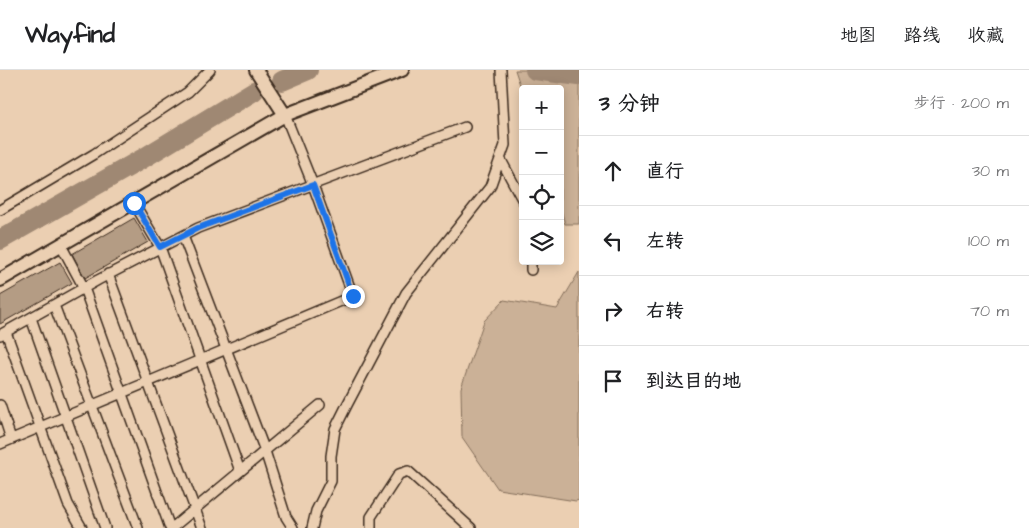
<!DOCTYPE html>
<html lang="zh">
<meta charset="utf-8">
<style>
body{margin:0;font-family:"Architects Daughter","LXGW WenKai TC",sans-serif;background:#f6f6f6;color:#202124}
.controls{position:absolute;right:15px;top:15px;display:grid;overflow:hidden;border-radius:5px;box-shadow:0 2px 12px #0003}
.controls button{width:45px;height:45px;display:grid;place-items:center;padding:0;border:0;border-bottom:1px solid #e0e0e0;background:#fff;color:#202124;font:25px sans-serif}
.stop{position:absolute;width:15px;height:15px;margin:-11px;border:4px solid #1a73e8;border-radius:50%;background:#fff}
.stop.end{background:#1a73e8;border-color:#fff;box-shadow:0 1px 5px #0008}
.list{margin:0;padding:0;list-style:none}
h2{display:flex;justify-content:space-between;align-items:center;height:65px;margin:0;padding:0 20px;font-size:21px}
h2 small{font-size:16px;font-weight:400;color:#757577}
.list li{display:grid;grid-template-columns:32px 1fr auto;gap:15px;align-items:center;box-sizing:border-box;height:70px;padding:0 20px;border-top:1px solid #e0e0e0}
.list b{display:block;font-size:19px;white-space:nowrap}
.list em{font-size:16px;font-style:normal;color:#757577}
.icon{flex:none;width:28px;height:28px;fill:none;stroke:currentColor;stroke-width:2;stroke-linecap:round;stroke-linejoin:round}
.map{position:relative;flex:none;width:579px;height:458px;overflow:hidden}
header{display:flex;align-items:center;gap:30px;box-sizing:border-box;height:70px;padding:0 25px;background:#fff;border-bottom:1px solid #e0e0e0}
header strong{font-size:24px}
nav{display:flex;gap:28px;margin-inline-start:auto;font-size:18px}
main{display:flex}
aside{flex:1;background:#fff}
.map>svg:first-child{display:block}
.green{fill:#cbb197;stroke:#836e5a}
.lines{fill:none;stroke-linecap:round;stroke-linejoin:round}
.river{stroke:#9f8873;stroke-width:20}
.building{fill:#b49c84;stroke:#3b2a1e}
.street-casing{stroke:#3b2a1e;stroke-width:12}
.secondary-casing{stroke:#3b2a1e;stroke-width:16}
.street{stroke:#ebcfb2;stroke-width:9}
.secondary{stroke:#ebcfb2;stroke-width:12}
.route{stroke:#1a73e8;stroke-width:6}
</style>
<header>
<strong>Wayfind</strong>
<nav><a>地图</a><a>路线</a><a>收藏</a></nav>
</header>
<main>
<div class="map">
<svg width="579" height="458" viewBox="0 0 579 458">
<rect width="100%" height="100%" fill="#ebcfb2"/>
<filter id="ink" filterUnits="userSpaceOnUse"><feTurbulence type="fractalNoise" baseFrequency=".02" numOctaves="2"/><feDisplacementMap in="SourceGraphic" scale="10" xChannelSelector="R" yChannelSelector="G"/><feConvolveMatrix kernelMatrix="1 2 1 2 8 2 1 2 1" color-interpolation-filters="sRGB"/></filter>
<g filter="url(#ink)">
<!-- green -->
<path class="green" d="M515,0H579V154H565L560,136V19H523V24Z
M579,202V430L576,431L498,419L462,367L461,318L484,251L504,230L557,239Z"/>
<g class="lines">
<!-- river -->
<path class="river" d="M535,0L579,6
M282,11L308,0
M0,170L142,89L254,21"/>
</g>
<!-- building -->
<path class="building" d="M134,148L148,172L85,208L72,184Z
M60,192L72,213L0,254V226Z"/>
<g class="lines">
<defs>
<path id="street" d="M501,90L523,131
M134,133L160,177L240,401
M0,140L94,84L188,22L210,0
M183,166L265,381L286,447L293,458
M61,175L84,218L170,458
M531,200V191
M108,204L202,458
M54,235L138,458
M31,248L105,458
M6,262L68,434L82,458
M0,265L98,210L198,158L465,57
M0,335L11,369
M0,374L353,226L313,115L285,45
M172,458L320,335
M312,458L316,441L331,411V386L335,359L347,335L406,223L490,117L505,75L501,0
M371,458V447L399,404L408,401L471,458"/>
<path id="secondary" d="M256,0L285,45
M0,210L285,45L402,0"/>
</defs>
<!-- street casing -->
<use href="#street" class="street-casing"/>
<!-- secondary casing -->
<use href="#secondary" class="secondary-casing"/>
<!-- street -->
<use href="#street" class="street"/>
<!-- secondary -->
<use href="#secondary" class="secondary"/>
</g>
</g>
<g class="lines" filter="url(#ink)">
<!-- route -->
<path class="route" d="M134,133L160,177L198,158L313,115L353,226"/>
</g>
</svg>
<div class="controls">
<button>+</button>
<button>−</button>
<button><svg class="icon" aria-label="locate" viewBox="0 0 24 24"><circle cx="12" cy="12" r="6"/><path d="M12 2v4M12 18v4M2 12h4M18 12h4"/></svg></button>
<button><svg class="icon" aria-label="layers" viewBox="0 0 24 24"><path d="M12 4l9 5-9 5-9-5zM3 14l9 5 9-5"/></svg></button>
</div>
<div class="stop" style="left:134px;top:133px"></div>
<div class="stop end" style="left:353px;top:226px"></div>
</div>
<aside>
<h2>3 分钟<small>步行 · 200 m</small></h2>
<ul class="list">
<li><svg class="icon" aria-label="ahead" viewBox="0 0 24 24"><path d="M12 20V5M6 11l6-6 6 6"/></svg><div><b>直行</b></div><em>30 m</em></li>
<li><svg class="icon" aria-label="left" viewBox="0 0 24 24"><path d="M17 20v-9H6M10 6l-5 5 5 5"/></svg><div><b>左转</b></div><em>100 m</em></li>
<li><svg class="icon" aria-label="right" viewBox="0 0 24 24"><path d="M7 20v-9h11M14 6l5 5-5 5"/></svg><div><b>右转</b></div><em>70 m</em></li>
<li><svg class="icon" aria-label="arrive" viewBox="0 0 24 24"><path d="M6 21V4h12l-3 4 3 4H6"/></svg><div><b>到达目的地</b></div></li>
</ul>
</aside>
</main>
